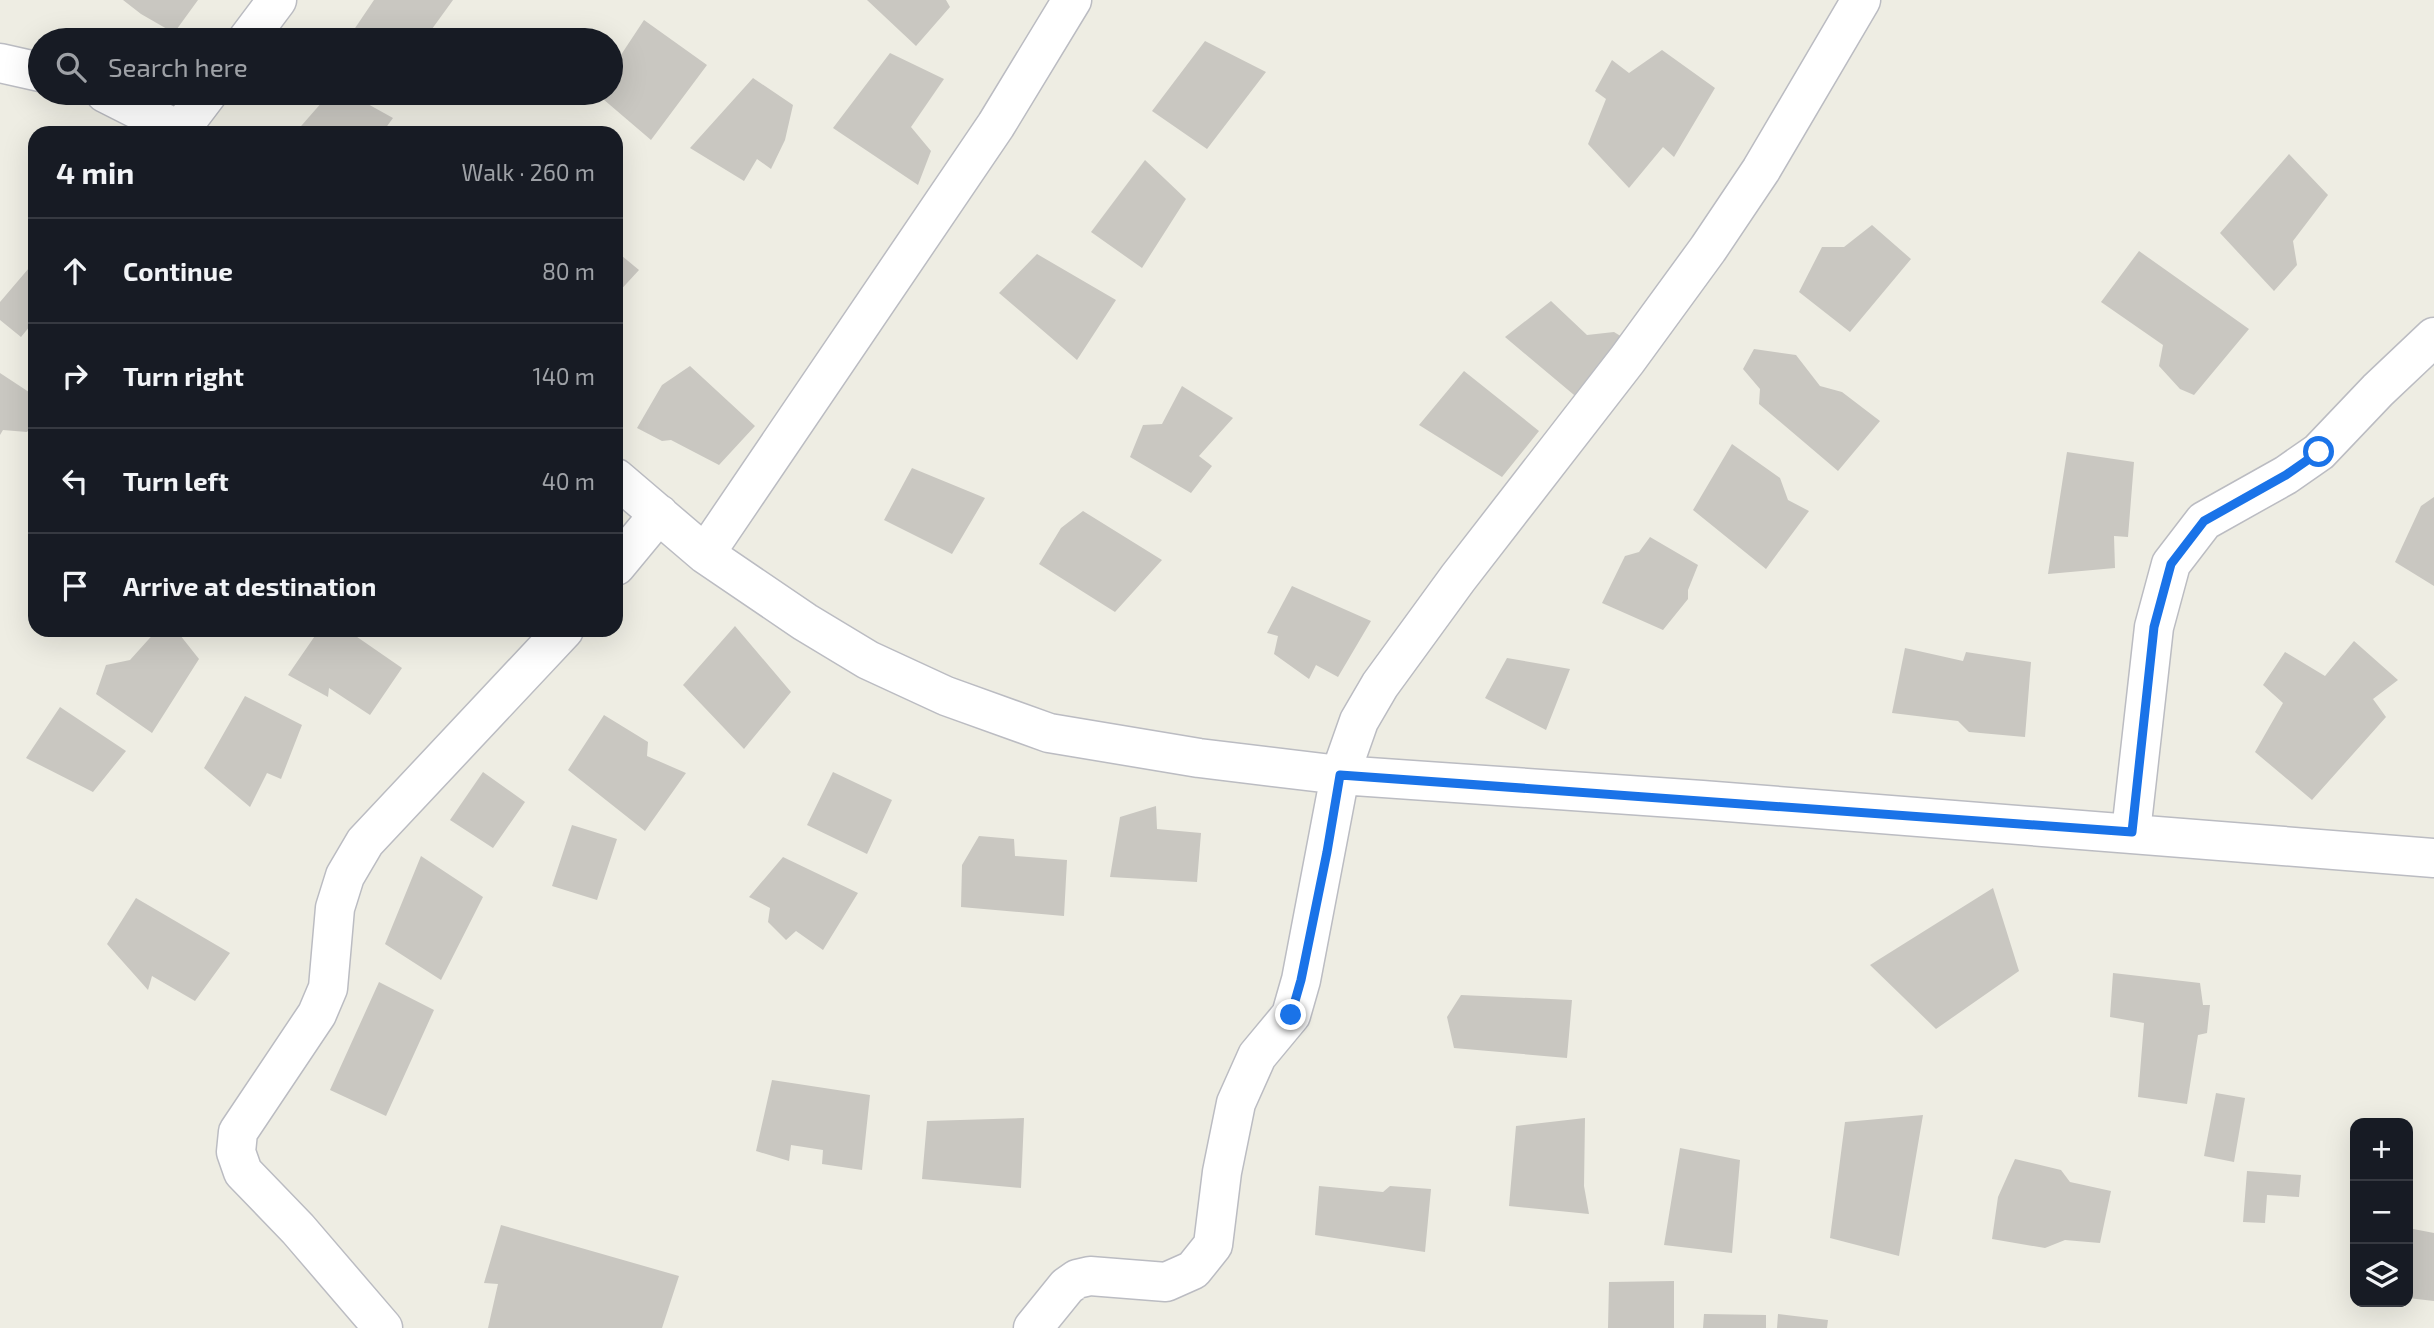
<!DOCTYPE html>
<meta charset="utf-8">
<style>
body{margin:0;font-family:"Exo 2",sans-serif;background:#20242c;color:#f1f3f6}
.controls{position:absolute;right:21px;bottom:21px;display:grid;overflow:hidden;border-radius:14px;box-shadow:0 7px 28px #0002}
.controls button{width:63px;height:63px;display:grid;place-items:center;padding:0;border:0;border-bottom:2px solid #363941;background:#171b24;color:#f1f3f6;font:35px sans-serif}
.stop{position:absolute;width:21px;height:21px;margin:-16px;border:5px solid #1a73e8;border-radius:50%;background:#fff}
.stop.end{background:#1a73e8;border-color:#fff;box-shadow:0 2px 7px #0008}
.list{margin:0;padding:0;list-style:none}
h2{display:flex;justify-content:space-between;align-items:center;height:91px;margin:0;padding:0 28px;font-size:30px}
h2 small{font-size:23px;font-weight:400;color:#9ea1a6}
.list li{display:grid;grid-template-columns:46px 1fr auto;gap:21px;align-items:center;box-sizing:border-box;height:105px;padding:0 28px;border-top:2px solid #363941}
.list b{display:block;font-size:26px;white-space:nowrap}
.list em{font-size:23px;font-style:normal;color:#9ea1a6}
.icon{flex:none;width:38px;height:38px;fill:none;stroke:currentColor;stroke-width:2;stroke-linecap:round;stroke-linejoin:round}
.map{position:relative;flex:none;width:2434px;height:1328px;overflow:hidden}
.search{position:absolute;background:#171b24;box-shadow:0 7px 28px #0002;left:28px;top:28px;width:595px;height:77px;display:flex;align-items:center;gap:18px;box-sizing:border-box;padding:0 24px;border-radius:38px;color:#9ea1a6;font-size:26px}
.panel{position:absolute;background:#171b24;box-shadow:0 7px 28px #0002;left:28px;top:126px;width:595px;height:511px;border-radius:21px}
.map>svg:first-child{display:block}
.building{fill:#c9c7c1}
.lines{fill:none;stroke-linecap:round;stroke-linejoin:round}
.minor-casing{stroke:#bbbcc2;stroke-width:41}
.minor{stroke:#fff;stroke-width:38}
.route{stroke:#1a73e8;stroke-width:9}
</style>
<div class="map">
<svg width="2434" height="1328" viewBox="0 0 2434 1328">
<rect width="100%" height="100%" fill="#eeede3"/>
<!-- building -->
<path class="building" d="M123,0H198L174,33L141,14Z
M374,0H453L424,40H347Z
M867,0H946L950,7L916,46Z
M644,20L707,65L651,140L596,93H611V70Z
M1205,41L1266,72L1207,149L1152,111Z
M1662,50L1715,88L1674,157L1663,147L1629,188L1588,144L1606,99L1595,91L1612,60L1629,73Z
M890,53L944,79L911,127L931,151L918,185L833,128Z
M753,78L793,105L785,140L771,169L757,159L744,181L690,148Z
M330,93H348L393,118L382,133H295Z
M2289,154L2328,195L2293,241L2297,265L2274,291L2220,233Z
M1145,160L1186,199L1142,268L1091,232Z
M1872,225L1911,259L1850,332L1799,292L1822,247H1844Z
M616,251L639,270L616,295Z
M2139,251L2249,329L2194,395L2180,389L2159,366L2163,345L2101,302Z
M1037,254L1116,300L1077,360L999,293Z
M29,268L35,273V320L21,337L0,320V302Z
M1551,301L1587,335L1614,332L1632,343L1586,405L1505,337Z
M1754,349L1796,355L1820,386L1842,392L1880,421L1838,471L1759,404L1760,389L1743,369Z
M690,366L755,426L719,465L671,440L662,441L637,428L662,385Z
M1464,371L1539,431L1502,477L1419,425Z
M0,373L35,396V421L27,432L3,430L0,435Z
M1182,386L1233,418L1199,456L1212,466L1191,493L1130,457L1143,425L1162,424Z
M1732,444L1780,478L1788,500L1809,511L1766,569L1693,510Z
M2067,452L2134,462L2128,537L2114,536L2115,568L2048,574Z
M912,468L985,498L952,554L884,520Z
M2434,497V586L2395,562L2421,506Z
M1083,511L1162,560L1115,612L1039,564L1061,528Z
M1650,537L1698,565L1688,590V599L1663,630L1602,603L1625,556L1639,552Z
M1292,586L1371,621L1338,677L1316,665L1309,679L1274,654L1278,636L1267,633Z
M735,626L791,692L744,749L683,685Z
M157,630H176L199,659L152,733L96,694L106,665L130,660Z
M319,630H347L402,668L370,715L329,688L328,697L288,675Z
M2354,641L2398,680L2373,699L2386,717L2312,800L2255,752L2283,703L2263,685L2285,652L2325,676Z
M1905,648L1963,661L1966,652L2031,662L2025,737L1969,732L1958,721L1892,713Z
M1507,658L1570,669L1546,730L1485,698Z
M245,696L302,725L281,779L267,773L250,807L204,768Z
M60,707L126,751L93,792L26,758Z
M604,715L648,742L647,756L686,773L645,831L568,770Z
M483,772L525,802L493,848L450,820Z
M833,772L892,800L867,854L807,825Z
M1156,806L1157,829L1201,833L1197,882L1110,877L1120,817Z
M572,825L617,839L597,900L552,886Z
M979,836L1014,839L1015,856L1067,860L1064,916L961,907L962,865Z
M421,856L483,897L441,980L385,944Z
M783,857L858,893L823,950L796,931L786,940L768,922L770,908L749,897Z
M1993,888L2019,971L1936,1029L1870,965Z
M136,898L230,953L195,1001L152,976L148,990L107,944Z
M2113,973L2200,983L2203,1005H2210L2207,1033L2198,1035L2187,1104L2138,1097L2144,1023L2110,1017Z
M379,982L434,1010L386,1116L330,1090Z
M1461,995L1572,1000L1567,1058L1454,1048L1447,1017Z
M772,1080L870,1095L862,1170L822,1164L823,1150L791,1145L789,1161L756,1151Z
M2216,1093L2245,1098L2234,1162L2204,1156Z
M1923,1115L1899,1256L1830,1238L1845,1122Z
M1024,1118L1021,1188L922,1179L927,1121Z
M1585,1118L1584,1186L1589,1214L1509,1206L1516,1126Z
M1680,1148L1740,1160L1732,1253L1664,1245Z
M2015,1159L2061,1170L2070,1182L2111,1191L2100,1243L2065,1240L2045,1248L1992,1239L1998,1197Z
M2247,1171L2301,1175L2299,1197L2267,1195L2265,1223L2243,1222Z
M1319,1186L1383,1192L1390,1186L1431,1189L1425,1252L1315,1235Z
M501,1225L679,1276L662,1328H488L498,1284L484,1283Z
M2408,1228L2434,1233V1301L2408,1298Z
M1674,1281V1328H1608L1609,1282Z
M1704,1314L1766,1315V1328H1703Z
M1778,1314L1828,1320L1827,1328H1777Z"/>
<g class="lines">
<defs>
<path id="minor" d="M247,40L277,0
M0,63L40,72
M105,93L184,133
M180,130L208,93
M616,478L705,554L805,622L868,660L946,696L1049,733L1199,758L1340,775L1702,800L2434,858
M705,554L996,125L1072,0
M616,566L659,514
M2131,832L2154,627L2171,564L2204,521L2286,475L2319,452L2378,390L2434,337
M383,1328L298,1229L243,1172L236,1152L238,1132L317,1014L328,988L335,908L345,876L365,842L564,630
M1033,1328L1067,1286L1077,1279L1090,1276L1166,1282L1193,1270L1213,1245L1222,1172L1236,1103L1257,1056L1291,1015L1301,980L1340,775L1359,721L1380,685L1458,578L1627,360L1708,249L1761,170L1861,0"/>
</defs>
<!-- minor casing -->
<use href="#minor" class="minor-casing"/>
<!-- minor -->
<use href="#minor" class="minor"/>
</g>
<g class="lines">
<!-- route -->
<path class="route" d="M1291,1015L1301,980L1327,852L1340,775L2132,832L2154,627L2171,564L2204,521L2286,475L2319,452"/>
</g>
</svg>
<div class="controls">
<button>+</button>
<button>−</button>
<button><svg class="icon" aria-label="layers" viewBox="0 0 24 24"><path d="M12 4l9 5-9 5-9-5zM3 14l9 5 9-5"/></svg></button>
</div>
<div class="stop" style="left:2319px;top:452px"></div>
<div class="stop end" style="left:1291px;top:1015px"></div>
<div class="search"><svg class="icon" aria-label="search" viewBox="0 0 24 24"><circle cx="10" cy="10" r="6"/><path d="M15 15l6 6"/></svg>Search here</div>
<section class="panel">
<h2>4 min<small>Walk · 260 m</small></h2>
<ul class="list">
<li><svg class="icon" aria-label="ahead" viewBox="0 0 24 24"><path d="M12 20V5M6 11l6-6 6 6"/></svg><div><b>Continue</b></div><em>80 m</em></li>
<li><svg class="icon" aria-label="right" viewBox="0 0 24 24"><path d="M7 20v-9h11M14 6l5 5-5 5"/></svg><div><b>Turn right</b></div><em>140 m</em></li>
<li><svg class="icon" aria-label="left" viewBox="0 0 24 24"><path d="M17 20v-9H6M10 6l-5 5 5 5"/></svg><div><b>Turn left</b></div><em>40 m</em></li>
<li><svg class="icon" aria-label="arrive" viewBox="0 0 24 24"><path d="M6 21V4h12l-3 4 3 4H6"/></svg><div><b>Arrive at destination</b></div></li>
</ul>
</section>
</div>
